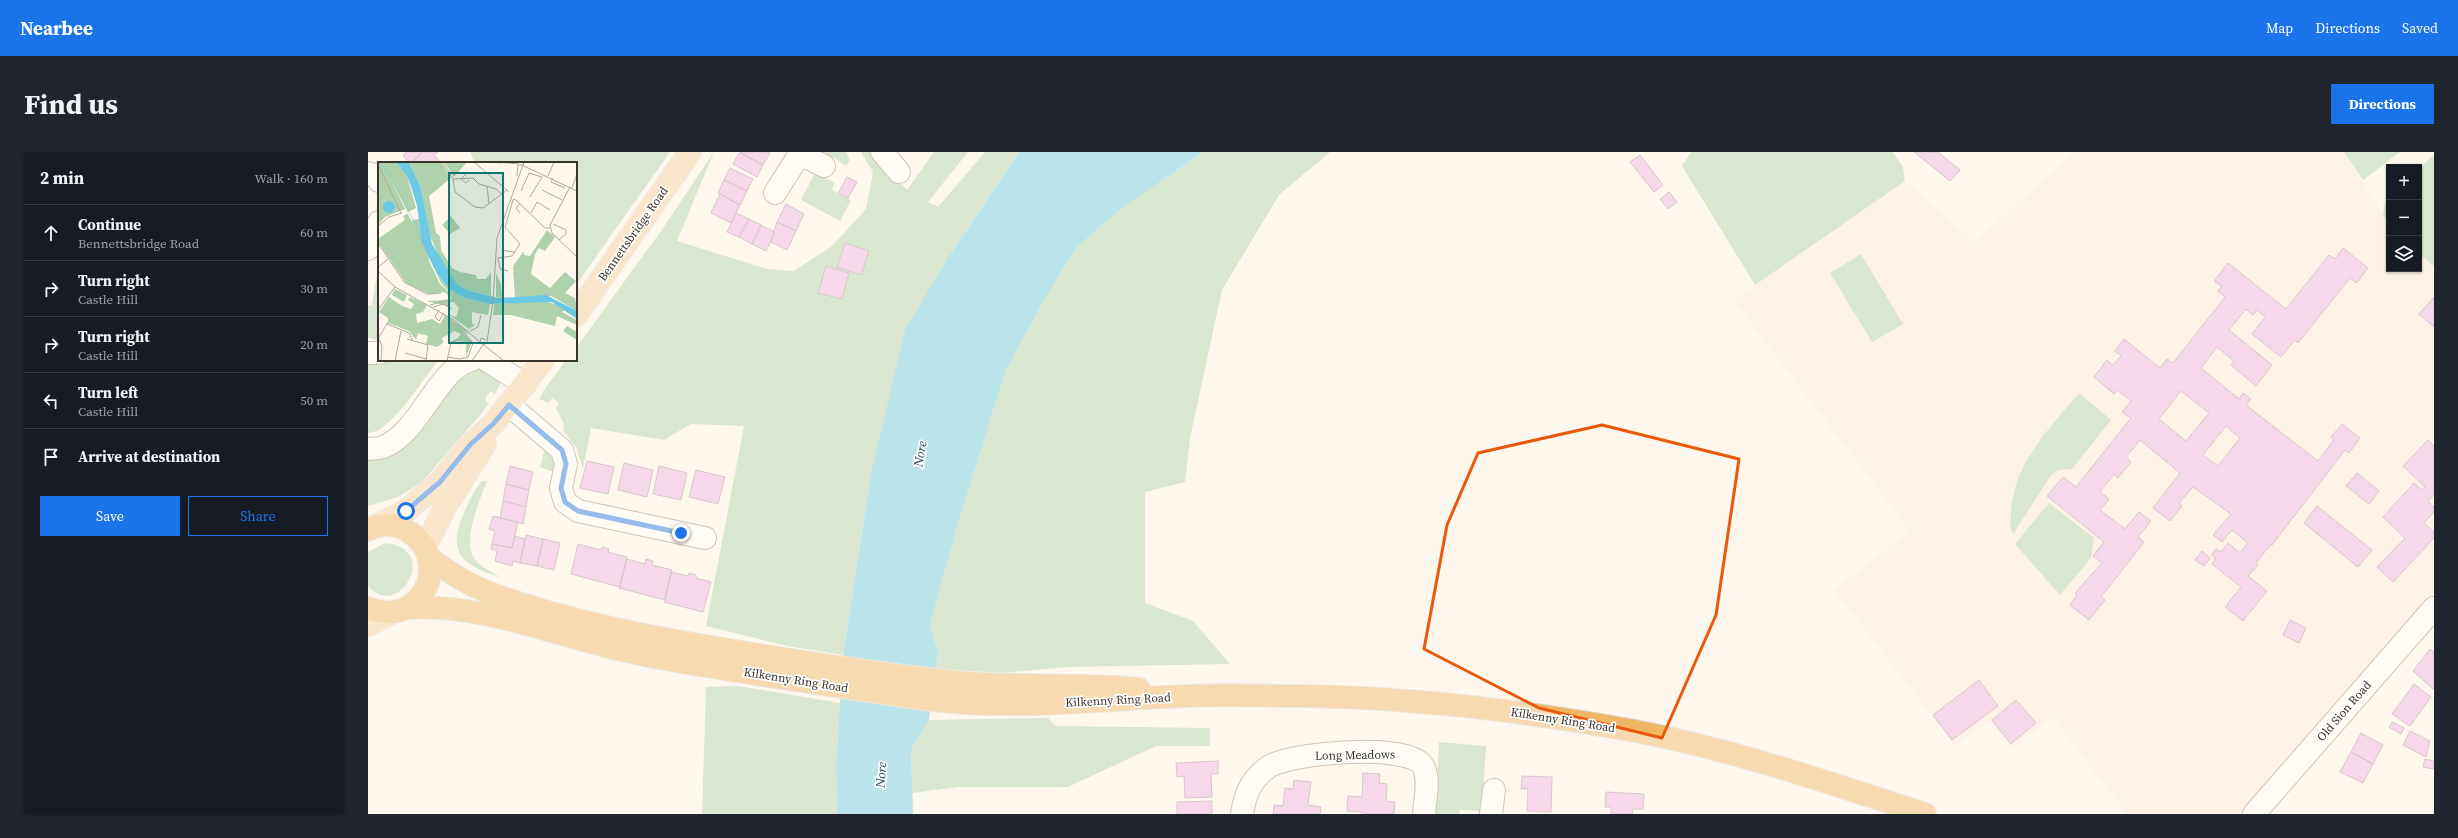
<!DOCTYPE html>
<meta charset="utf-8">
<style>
body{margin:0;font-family:"Source Serif 4",serif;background:#20242c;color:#f1f3f6}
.controls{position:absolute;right:12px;top:12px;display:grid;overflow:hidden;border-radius:0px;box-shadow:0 1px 3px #0004}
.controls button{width:36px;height:36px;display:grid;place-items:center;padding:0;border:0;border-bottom:1px solid #363941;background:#171b24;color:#f1f3f6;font:20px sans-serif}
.stop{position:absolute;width:12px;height:12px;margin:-9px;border:3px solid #1a73e8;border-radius:50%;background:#fff}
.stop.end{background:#1a73e8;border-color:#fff;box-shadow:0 1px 4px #0008}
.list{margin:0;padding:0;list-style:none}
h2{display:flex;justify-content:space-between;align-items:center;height:52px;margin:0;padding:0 16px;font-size:17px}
h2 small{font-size:13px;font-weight:400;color:#9ea1a6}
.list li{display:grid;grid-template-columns:26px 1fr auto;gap:12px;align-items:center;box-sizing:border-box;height:56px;padding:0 16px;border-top:1px solid #363941}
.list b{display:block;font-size:15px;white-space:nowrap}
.list p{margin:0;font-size:13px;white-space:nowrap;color:#9ea1a6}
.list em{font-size:13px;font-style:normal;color:#9ea1a6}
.actions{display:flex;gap:8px;padding:12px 16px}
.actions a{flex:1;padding:9px 0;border:1px solid #1a73e8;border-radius:0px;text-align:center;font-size:14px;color:#1a73e8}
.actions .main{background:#1a73e8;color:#fff}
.icon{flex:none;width:22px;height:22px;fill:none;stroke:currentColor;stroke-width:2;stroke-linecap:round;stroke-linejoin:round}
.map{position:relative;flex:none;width:2066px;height:662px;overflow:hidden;border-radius:0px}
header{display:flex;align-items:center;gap:24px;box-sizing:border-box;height:56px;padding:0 20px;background:#1a73e8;color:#fff}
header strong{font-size:19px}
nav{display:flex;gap:22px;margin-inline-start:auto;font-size:14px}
.intro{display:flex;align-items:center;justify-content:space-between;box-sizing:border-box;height:96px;padding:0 24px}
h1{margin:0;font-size:28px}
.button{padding:10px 18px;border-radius:0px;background:#1a73e8;color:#fff;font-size:14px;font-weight:700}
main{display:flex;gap:24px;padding:0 24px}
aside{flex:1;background:#171b24;border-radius:0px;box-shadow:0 1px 3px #0004}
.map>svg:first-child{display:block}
.medical{fill:#fceae0}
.green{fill:#afd2ad}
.water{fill:#6bc9e6}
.building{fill:#f0b2e6;stroke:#a48da0;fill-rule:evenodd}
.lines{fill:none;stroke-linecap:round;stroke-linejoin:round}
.minor-casing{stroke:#998973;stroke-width:24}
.major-casing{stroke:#d8d6d5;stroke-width:24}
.highway-casing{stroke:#d8d6d5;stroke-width:24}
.minor{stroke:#fff;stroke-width:22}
.major{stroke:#f5d3a2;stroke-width:22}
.highway{stroke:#efb664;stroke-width:22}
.route{stroke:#1a73e8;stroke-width:5}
.marked{fill:none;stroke:#e8590c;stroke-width:3;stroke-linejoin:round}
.labels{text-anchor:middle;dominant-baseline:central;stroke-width:3.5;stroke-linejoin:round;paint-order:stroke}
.street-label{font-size:12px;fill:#3b342b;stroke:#fff}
.water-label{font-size:13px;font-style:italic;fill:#214c58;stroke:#fff}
.inset-road{fill:none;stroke:#b0a99f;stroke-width:1}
.view{fill:#0f766e;fill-opacity:0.15;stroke:#0f766e;stroke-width:2}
.inset-edge{fill:none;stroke:#3b342b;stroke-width:2}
</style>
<header>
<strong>Nearbee</strong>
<nav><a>Map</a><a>Directions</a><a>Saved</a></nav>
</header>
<div class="intro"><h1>Find us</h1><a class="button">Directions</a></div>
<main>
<aside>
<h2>2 min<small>Walk · 160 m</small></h2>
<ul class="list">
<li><svg class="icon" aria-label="ahead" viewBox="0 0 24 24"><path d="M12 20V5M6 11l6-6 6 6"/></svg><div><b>Continue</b><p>Bennettsbridge Road</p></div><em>60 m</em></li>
<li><svg class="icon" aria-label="right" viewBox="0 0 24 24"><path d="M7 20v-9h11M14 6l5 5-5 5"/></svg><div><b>Turn right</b><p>Castle Hill</p></div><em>30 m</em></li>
<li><svg class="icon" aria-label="right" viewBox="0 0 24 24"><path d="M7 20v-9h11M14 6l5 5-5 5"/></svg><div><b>Turn right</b><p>Castle Hill</p></div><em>20 m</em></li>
<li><svg class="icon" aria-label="left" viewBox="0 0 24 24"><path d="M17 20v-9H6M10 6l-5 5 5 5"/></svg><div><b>Turn left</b><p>Castle Hill</p></div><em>50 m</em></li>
<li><svg class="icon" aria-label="arrive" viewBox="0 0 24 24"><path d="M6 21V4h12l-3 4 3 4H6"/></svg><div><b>Arrive at destination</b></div></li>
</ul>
<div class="actions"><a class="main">Save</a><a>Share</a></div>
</aside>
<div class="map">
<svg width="2066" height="662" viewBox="0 0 2066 662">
<rect width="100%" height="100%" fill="#fef7ed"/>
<!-- medical -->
<path class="medical" d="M1706,0H1976L2021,71V117H2051V102L2066,114V442L1873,662H1759L1685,565L1643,597L1621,568L1587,594L1466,438L1542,379L1365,148L1537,29L1607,90Z"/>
<!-- green -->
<path class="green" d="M102,0H302L208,133V11H107Z
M346,0L309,89L399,117L426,119L464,94L498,57L505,20L493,0H509L514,11L539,38L566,0H600L560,50L570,55L617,0H651L583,101L503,322L475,503L419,494L338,474L376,274L323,272L296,288L223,276L215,317L208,295L196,280L195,270L188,256L191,251L184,246L181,251L171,247L178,235L198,208H208V196L293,79Z
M449,0H478L482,8L478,14L465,5L463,9Z
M836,0H962L911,43L854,138L822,286L817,330L777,340V451L825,469L862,512L699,515L633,521L568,517L570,501L562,473L589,375L638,218L679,143L710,94L758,53Z
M1323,0H1525L1535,15L1537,29L1387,133L1314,14Z
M1976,0H2032L1995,28Z
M2066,3V114L2051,102V16Z
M447,21L467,31L464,38L483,48L472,69L433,48Z
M2021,42V71L2015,63L2018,45Z
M1493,102L1535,172L1504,190L1462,121Z
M11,109V189L0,185V153L4,154Z
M12,208H71C55,225 24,281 0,281V213H12Z
M113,215L131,229L132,233L127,242L122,239L117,248L121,251L113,262L53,331L30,345L0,354V305L94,224L107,216Z
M1711,241L1743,268L1704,317L1691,318L1684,322L1645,382C1642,375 1642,368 1643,361C1645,312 1682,276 1711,241Z
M177,296L185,300L188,312L185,320L172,315Z
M114,329H119C112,347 95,387 105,404C110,414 122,419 132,425C95,414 78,401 96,361C101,350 106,338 114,329Z
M1681,351L1726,386L1723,406L1692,443L1647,392Z
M17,391C74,396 30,470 0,434V400Z
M370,534L472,551L468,613L469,662H334L338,535Z
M680,566L687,574L842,576V594H788L700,635H590L544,641L543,598L561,568Z
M1071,590L1118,594L1114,659L1092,658L1091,662H1067Z"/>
<!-- water -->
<path class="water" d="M651,0H836L758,53L710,94L679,143L638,218L589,375L562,473L570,501L561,568L543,598L545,662H469L468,613L475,503L503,322L537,178L583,101Z"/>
<!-- building -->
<path class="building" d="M38,0H55L43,11L35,4Z
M55,0H70L66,3L73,11H43Z
M372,0H400L402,1L395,13Z
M1546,0H1570L1592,18L1582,29Z
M371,1L395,13L389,25L365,12Z
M1272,3L1295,33L1286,40L1262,10Z
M362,16L385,27L379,39L356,28Z
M479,25L489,30L480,46L470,41Z
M356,28L379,39L372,53L350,41Z
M1301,40L1309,50L1300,57L1292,47Z
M352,42L372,53L363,71L343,61Z
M418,52L436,62L428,79L409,70Z
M368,61L381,67L371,85L359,80Z
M381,67L393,73L384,92L371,85Z
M409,70L428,79L419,98L403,90Z
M393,73L407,80L398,99L384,92Z
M477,91L501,99L493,123L469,115Z
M1975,96L2000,116L1989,131L1982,126L1930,191L1927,188L1913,205L1884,182L1897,165L1889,158L1885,163L1878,157L1861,178L1904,213L1888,234L1863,213L1866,209L1849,195L1833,216L1871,247L1875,241L1883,247L1878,253L1950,309L1966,288L1963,285L1974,272L1992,286L1981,301L1977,298L1904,393L1903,392L1888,411L1890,413L1880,424L1899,439L1875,469L1857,455L1873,435L1844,412L1848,406L1844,403L1848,397L1853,400L1860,391L1872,401L1880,391L1864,378L1854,390L1845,383L1863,362L1825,335L1811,351L1814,354L1802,369L1785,356L1812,321L1772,288L1758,305L1763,310L1750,326L1746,322L1732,340L1741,347L1732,358L1757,377L1771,360L1783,369L1770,385L1776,390L1733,445L1737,448L1721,468L1702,453L1709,443L1707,441L1734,411L1725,404L1736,390L1679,344L1695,325L1708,335L1763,266L1754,260L1763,249L1749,238L1746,242L1726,225L1739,208L1745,213L1753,204L1747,199L1756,187L1792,216L1799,207L1805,211L1857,145L1850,139L1854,134L1847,130V128L1860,111L1918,157L1961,103L1967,107ZM1813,239L1841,261L1818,289L1791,267ZM1858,274L1872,286L1850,314L1835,303Z
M458,114L481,121L474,147L450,141Z
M2066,145V175L2051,162Z
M2060,288L2066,294V343L2060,349L2066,355V360L2056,371L2066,380V386L2025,430L2009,415L2037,386L2015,365L2046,331L2054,338L2057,335L2035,314Z
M219,309L246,315L240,342L212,336Z
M256,311L285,318L279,345L250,338Z
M142,314L165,320L161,338L138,332Z
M291,314L319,321L313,348L285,342Z
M328,318L357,325L350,352L321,345Z
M1989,321L2011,339L2001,352L1978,334Z
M138,332L161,338L158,355L135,349Z
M135,349L158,355L155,372L132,366Z
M1949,354L2004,398L1990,415L1936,371Z
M125,364L150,370L144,396L124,392L127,379L121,377Z
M158,383L175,387L169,414L152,411Z
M147,384L157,387L152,411L145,409L144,414L127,409L129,399L123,397L124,392L144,396Z
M175,387L192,391L186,418L169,414Z
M210,392L233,398L234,395L241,397L240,400L259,405L252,435L203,422Z
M1834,399L1842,406L1836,414L1827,408Z
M259,407L277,412L278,407L285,409L284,413L304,418L297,448L251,436Z
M303,420L320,424L321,421L328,423V426L343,430L335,460L296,450Z
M1922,468L1938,476L1931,491L1915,483Z
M2062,497L2066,500V538L2045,519Z
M1611,528L1630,554L1584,588L1565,563Z
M2046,532L2063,545L2042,574L2024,562Z
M1648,548L1668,571L1643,592L1624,568Z
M2024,570L2036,576L2033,582L2021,575Z
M2042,579L2062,589L2058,605L2035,593Z
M1993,581L2015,593L2005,612L1983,600Z
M1983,600L2005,612L1995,631L1972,620Z
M2057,607L2066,609V617L2055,615Z
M850,609V622H843L844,645L817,646L816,624L809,625L808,611Z
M995,621L1012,622L1011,631L1019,632L1018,649L1027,650L1026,662H994V660L979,659L980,644L994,645Z
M1154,624L1184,625L1183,660L1159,659L1160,637H1153Z
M926,628L943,630L940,653L953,655L952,662H905L906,653L915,654L917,636L925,637Z
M1238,640L1276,642L1275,657H1265L1264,662H1243V655H1237Z
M844,649V662H809V650Z"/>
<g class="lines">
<defs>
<path id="minor" d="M514,0L531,20
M432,2L456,14
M0,21L7,23L11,29
M407,41L433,0
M0,97L11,70
M0,201H11
M118,208L157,232
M141,253L194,298L198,312L193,336L197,350L210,359L337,386
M0,297C5,296 11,297 15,295C52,281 69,217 103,208
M874,662C877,641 884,626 902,614C924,601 1041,590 1055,614C1062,627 1057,647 1056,662
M1123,662L1126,638
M1886,662L2066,456"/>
<path id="major" d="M208,163L322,0
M7,374L38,359L73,329L102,293L126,271L175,208
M56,393L64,382L77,355L117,292
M0,473L25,460"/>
<path id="highway" d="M0,378C11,372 27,371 38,378C88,407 53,478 0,456
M62,406C102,438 136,447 184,461C259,482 334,494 411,506C473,515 536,526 599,531C657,535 714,531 771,537
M39,456C114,451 186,483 258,499C301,509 345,515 388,522C447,531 505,540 564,548C649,558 735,547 820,544C858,542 897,544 936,544C1047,546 1158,559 1267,579C1366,598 1462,631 1557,662"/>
</defs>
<!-- minor casing -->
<use href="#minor" class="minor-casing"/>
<!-- major casing -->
<use href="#major" class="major-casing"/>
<!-- highway casing -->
<use href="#highway" class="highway-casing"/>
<!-- minor -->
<use href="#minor" class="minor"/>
<!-- major -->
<use href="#major" class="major"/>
<!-- highway -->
<use href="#highway" class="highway"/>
</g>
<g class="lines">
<!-- route -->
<path class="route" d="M38,359L72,330L102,293L126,271L141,253L194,298L198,312L193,336L197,350L210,359L313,381"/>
</g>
<!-- marked area -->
<path d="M0 0H2066V662H0ZM1234,273L1371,307L1348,463L1294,586L1171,556L1056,497L1079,373L1110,301Z" fill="#fef7ed" fill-opacity=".55" fill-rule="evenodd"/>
<path class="marked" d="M1234,273L1371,307L1348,463L1294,586L1171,556L1056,497L1079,373L1110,301Z"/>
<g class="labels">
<!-- street labels -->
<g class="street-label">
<text transform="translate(265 82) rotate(-55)">Bennettsbridge Road</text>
<text transform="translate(428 528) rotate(9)">Kilkenny Ring Road</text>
<text transform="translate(750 548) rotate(-3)">Kilkenny Ring Road</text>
<text transform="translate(1976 559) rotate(-49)">Old Sion Road</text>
<text transform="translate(1195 568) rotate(9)">Kilkenny Ring Road</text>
<text transform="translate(987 603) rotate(-1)">Long Meadows</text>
</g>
<!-- water labels -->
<g class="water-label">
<text transform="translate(552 302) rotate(-80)">Nore</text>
<text transform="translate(513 623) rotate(-86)">Nore</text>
</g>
</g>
<!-- overview -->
<g transform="translate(10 10)">
<rect width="199" height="199" fill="#fef7ed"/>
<path d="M0,0H18L29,14L40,53L38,46L30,50L10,11L32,57L38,64L50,90L51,99L46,88L51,99L62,122L75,134L63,121L59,112L71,127L86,136L112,142L110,153L94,150V162L97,163L91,167L70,152L78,155L81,146L76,140L70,141H72L70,144L48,139L72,138L74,136L66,130L51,132L28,121L0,80V77L27,58L25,54L29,52L27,47L7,55L0,63ZM29,0H64L73,16L51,34L58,71L62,74L63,88L74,106L82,110L98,113L99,117H108L113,110V134L89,128L79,122L63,100L51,71L42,23ZM66,0H89L76,15ZM73,54L82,66L72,72L64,63ZM41,57L45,81L49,88L43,79L34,58ZM169,68L177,75L167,89L161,86L157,92L153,112L172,126L187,110L198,119L187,131L197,136L199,149L173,134L137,136L135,104L146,89V93L152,94ZM118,111L123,123L124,136L118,135ZM17,127L29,133L26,140L14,133ZM11,135L24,144L33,147L36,142L30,138L32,135L49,143L45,150L38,152L39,161L54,157L62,162L67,153L88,168L87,173L94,180L88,194V180L77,179L83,172L77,169L64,176L65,181L59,185L48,182L50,174L40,171L38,178L31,169L10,161V156L1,150ZM165,139L181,143L187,148L184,150L199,158V163L179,154L177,164L133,153H115L116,142ZM189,164L199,170V178L185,169Z" fill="#afd2ad"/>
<path d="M0,0L9,8L38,63L44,80L39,44L33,24L29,14L18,0H30L42,23L54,82L79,122L89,128L120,136L168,133L199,149V157L174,140L112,142L86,136L71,127L59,112L43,79L38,64L9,9ZM5 45a6 6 0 1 1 12 0a6 6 0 1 1-12 0Z" fill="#6bc9e6"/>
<path class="inset-road" d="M65,0L75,17L77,30L97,45L105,46L129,28M96,0L131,30M111,0L125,1M120,0L141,2M0,2L23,51M146,4L199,29M89,11L83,17L88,21L91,18M139,14L140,3H146M170,14L176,0M175,16L173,20L187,26M75,17L95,16L101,22L118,27L126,34M109,24L111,42M192,25L172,63L174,71L199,95M194,26L199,12M164,28L184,38M143,29L151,11L164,15L152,35M142,51L138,46L142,41M153,51L159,40L172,48M175,62L188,68V72L181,78M0,64L11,55L24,51M0,81L26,120L49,132L63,131M123,88L136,90M0,105L10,97M0,109L17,125L76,158L102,180M130,109L122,107L120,96L134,94L142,82L127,65L135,38L137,37L167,66H172M52,143L73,137M56,145L65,142L74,147M0,148L17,125M61,148L57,155L61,159L66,151M9,162L31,171L35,179M92,169L100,165L103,153M0,175L4,184L3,199M1,175L10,160M29,177L50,183L48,199M108,178L103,176L102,181L106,183L109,180L115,139L119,76L146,0M75,179L83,182L87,180M106,183L126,199M27,191L48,197M69,195L82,197L90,195L95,181L88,173L90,168M17,199L23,169M69,199L73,180L80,177M94,199L105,183"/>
<path class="view" d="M71,11H125V181H71Z"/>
<rect width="199" height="199" class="inset-edge"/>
</g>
</svg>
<div class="controls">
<button>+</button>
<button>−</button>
<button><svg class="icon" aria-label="layers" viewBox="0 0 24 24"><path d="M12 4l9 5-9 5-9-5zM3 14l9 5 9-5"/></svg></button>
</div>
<div class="stop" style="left:38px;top:359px"></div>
<div class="stop end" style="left:313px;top:381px"></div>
</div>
</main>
